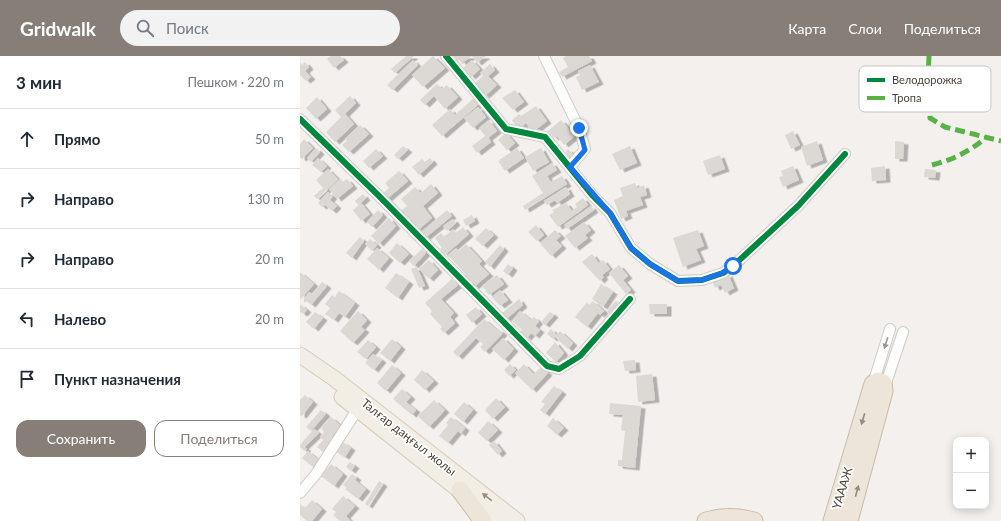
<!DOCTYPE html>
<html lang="ru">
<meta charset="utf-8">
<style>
body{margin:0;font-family:Lato,sans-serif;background:#f2f2f3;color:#1f2937}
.controls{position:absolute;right:12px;bottom:12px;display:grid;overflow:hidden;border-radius:8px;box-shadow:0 2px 10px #0003}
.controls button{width:36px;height:36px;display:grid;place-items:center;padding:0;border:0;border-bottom:1px solid #e0e1e3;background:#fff;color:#1f2937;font:20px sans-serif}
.stop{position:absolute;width:12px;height:12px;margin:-9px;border:3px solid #1a73e8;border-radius:50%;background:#fff}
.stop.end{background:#1a73e8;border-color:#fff;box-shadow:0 1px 4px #0008}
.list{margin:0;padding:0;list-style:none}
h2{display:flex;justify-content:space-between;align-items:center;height:52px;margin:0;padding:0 16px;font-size:17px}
h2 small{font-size:13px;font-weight:400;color:#747a83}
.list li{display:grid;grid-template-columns:26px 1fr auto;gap:12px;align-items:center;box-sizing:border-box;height:60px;padding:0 16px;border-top:1px solid #e0e1e3}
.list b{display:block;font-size:15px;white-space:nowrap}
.list em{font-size:13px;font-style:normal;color:#747a83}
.actions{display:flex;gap:8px;padding:12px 16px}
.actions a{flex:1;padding:9px 0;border:1px solid #867e77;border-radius:12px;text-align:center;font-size:14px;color:#867e77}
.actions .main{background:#867e77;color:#fff}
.icon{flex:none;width:22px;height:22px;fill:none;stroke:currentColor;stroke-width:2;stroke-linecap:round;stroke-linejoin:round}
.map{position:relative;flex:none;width:701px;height:465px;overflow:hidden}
header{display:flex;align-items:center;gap:24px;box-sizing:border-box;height:56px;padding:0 20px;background:#867e77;color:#fff}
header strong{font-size:19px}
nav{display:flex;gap:22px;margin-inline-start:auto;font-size:14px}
.search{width:280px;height:36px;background:#f2f2f3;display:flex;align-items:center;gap:10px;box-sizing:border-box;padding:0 14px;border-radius:22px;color:#747a83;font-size:15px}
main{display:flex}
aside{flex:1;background:#fff}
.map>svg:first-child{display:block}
.building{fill:#dcd8d3;filter:url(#shadow)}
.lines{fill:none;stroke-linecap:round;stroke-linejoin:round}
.street-casing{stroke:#cfcbc7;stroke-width:12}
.primary-casing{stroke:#d7cbb9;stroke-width:17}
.highway-casing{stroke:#ccbba7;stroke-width:19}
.street{stroke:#fdfdfc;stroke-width:10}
.primary{stroke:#f2ede5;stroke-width:15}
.highway{stroke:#ede5da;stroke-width:17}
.quiet{stroke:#57b346;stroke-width:5;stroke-dasharray:10 5;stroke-linecap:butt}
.cycleway-casing{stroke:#fff;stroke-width:8}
.cycleway{stroke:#00873e;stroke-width:6}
.oneway{fill:#9b9690}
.oneway2{fill:#948b80}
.oneway3{fill:#968e85}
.route{stroke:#1a73e8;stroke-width:5}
.labels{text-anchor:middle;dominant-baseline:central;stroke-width:3.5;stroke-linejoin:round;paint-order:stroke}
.street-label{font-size:12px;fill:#4b4137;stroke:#fff}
.key{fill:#fff;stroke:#c9c6c3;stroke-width:1}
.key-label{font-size:11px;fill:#4b4137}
</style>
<header>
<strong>Gridwalk</strong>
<div class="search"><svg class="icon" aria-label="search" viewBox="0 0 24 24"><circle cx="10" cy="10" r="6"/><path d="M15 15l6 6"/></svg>Поиск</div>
<nav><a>Карта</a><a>Слои</a><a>Поделиться</a></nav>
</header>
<main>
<aside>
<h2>3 мин<small>Пешком · 220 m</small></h2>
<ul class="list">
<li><svg class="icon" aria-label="ahead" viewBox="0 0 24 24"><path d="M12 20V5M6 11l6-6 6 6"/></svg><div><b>Прямо</b></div><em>50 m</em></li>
<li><svg class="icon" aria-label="right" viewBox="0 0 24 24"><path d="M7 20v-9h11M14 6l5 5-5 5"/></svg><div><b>Направо</b></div><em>130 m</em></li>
<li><svg class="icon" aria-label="right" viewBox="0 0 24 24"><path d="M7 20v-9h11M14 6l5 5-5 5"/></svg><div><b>Направо</b></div><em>20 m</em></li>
<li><svg class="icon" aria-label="left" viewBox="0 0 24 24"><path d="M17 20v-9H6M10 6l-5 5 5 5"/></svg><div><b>Налево</b></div><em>20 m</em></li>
<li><svg class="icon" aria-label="arrive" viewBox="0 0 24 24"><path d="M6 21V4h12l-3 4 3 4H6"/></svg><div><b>Пункт назначения</b></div></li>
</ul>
<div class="actions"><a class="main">Сохранить</a><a>Поделиться</a></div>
</aside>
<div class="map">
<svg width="701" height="465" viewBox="0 0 701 465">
<defs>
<filter id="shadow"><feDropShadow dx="4.5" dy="2.5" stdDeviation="0" flood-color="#0004"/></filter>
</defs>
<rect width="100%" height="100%" fill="#f3f0ed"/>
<!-- building -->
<path class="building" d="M31,0H40L44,4L34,12L27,3Z
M106,0H114L95,17L91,13Z
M133,0L145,12L123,31L112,19Z
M154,0H172L162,7L160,4L158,5Z
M172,0H186L177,7Z
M266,0H289L292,5L262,21L259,16L268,11L263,2Z
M113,4L118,9L93,34L87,29Z
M172,4L180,13L171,21L163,12Z
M0,6L2,9L5,6L9,11L5,15L11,21L6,25L0,19Z
M190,8L195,14L188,20L197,29L185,40L174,28L183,20L180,17Z
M290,9L299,26L282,34L276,21L280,19L278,15Z
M137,28L142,33L147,29L158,41L145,53L134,40L125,49L120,44Z
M215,34L224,46L213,54L202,42Z
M50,40L56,47L45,58L54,68L35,86L26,76L41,61L35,54Z
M17,41L27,53L16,63L6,52Z
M174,42L179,48L142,80L132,69L150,53L155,59Z
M236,50L247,65L233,76L226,67L221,71L219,68L216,70L212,64L219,58L221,60Z
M178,51L186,61L173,72L164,62Z
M189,64L197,75L188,82L191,86L177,97L172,90L185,80L179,72Z
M261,64L275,80L264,89L257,80L254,82L248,75Z
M60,69L69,78L49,96L42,89L47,85L45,83Z
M493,75L500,89L491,93L485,79Z
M206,77L215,87L207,94L198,84Z
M4,83L13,92L2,103L0,101V88Z
M517,85L523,104L507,110L501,91Z
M595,85L604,86L603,103H595Z
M103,90L108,94L98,103L94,99Z
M330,90L337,107L320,114L312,98Z
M16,92L20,96L11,106L7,102Z
M217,92L224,102L205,115L198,105Z
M241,92L249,106L233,115L225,101Z
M76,93L83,100L69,112L63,105Z
M268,93L274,99L269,104L264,98Z
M420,99L425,113L408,119L403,105Z
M18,102L27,110L21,116L12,109Z
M130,102L133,106L119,119L112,111L122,103L125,106Z
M252,107L257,114L247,120L251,126L262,120L267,128L225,154L223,150L243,137L232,120Z
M493,110L499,124L483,131L479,121L483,120L481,115Z
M585,110L586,124L572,125L571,112Z
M28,113L38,123L17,143L14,140L23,132L16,124Z
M625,113L636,114L635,122L624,121Z
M99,115L108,125L87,143L82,138L89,132L85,127Z
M40,123L43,126L47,123L53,130L37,143L29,133Z
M335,127L337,132L344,129L347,139L340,141L343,149L326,155L328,160L321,163L314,144L323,140L320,132Z
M131,128L138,137L123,150L132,162L116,176L100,156L107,150L101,143L115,131L121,137Z
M266,131L270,138L257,147L255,144L247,149L244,145Z
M28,136L33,140L30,144L37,150L32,155L25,149L22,151L18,147Z
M63,138L66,142L58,149L55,145Z
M283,142L288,149L258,171L249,159L254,156L252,154L266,147L272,155L277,151L275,148Z
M61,147L70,158L61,165L53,154Z
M291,150L294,154L267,173L264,169Z
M78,154L83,159L72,171L67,166Z
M147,154L152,160L125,182L121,176Z
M172,159L175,165L166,170L163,164Z
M89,162L96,170L79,188L71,180Z
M153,163L156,167L147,175L143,170Z
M284,166L291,174L285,179L288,182L275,192L265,180Z
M236,169L244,179L237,185L228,176Z
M163,171L169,178L145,199L140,193L142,192L135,182L141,177L144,181L153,173L156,177Z
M186,172L194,179L183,190L175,183Z
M255,174L261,180L256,184L262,190L251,200L240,187Z
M398,174L404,190L396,193L401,204L383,211L373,182Z
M60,181L64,185L52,202L46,197Z
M70,183L77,189L72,195L65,188Z
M97,187L109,198L100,207L89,197Z
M166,188L182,205L179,208L189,218L174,231L164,221L166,219L148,199L156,192L159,195Z
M200,189L204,193L190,211L185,206Z
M77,192L89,202L79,214L67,203Z
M122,193L126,197L114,210L109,205Z
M292,198L299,207L303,204L310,213L302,219L304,221L300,225L282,206Z
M129,204L138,214L129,223L119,213Z
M208,208L213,212L208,219L203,215Z
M319,209L328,220L323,224L331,234L326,238L309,217Z
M117,211L125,230L119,232L111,213Z
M0,216L14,228L0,244Z
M96,217L109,226L98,242L85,232Z
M428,218L434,232L425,237L421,229L415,232L412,225Z
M197,219L204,228L189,239L182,230Z
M152,223L158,229L141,243L154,257L150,261L155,267L144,277L140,273L142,271L130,258L132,255L125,247Z
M22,226L27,230L11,249L4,243L9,236L12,238Z
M301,228L313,236L303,251L292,243Z
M200,234L208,244L200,250L192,241Z
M39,235L55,247L45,261L39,257L34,264L25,258L30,252L25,248L32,239L35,241Z
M219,243L223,249L205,264L201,258Z
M293,245L304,255L300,259L298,257L287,271L275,261L287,246L289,249Z
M316,245L320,248L310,259L307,255Z
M0,248L7,254L3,258L0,256Z
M349,248H367V258H350Z
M176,251L182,258L172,267L166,259Z
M58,255L67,264L61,271L65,274L53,287L40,275Z
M220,255L231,264L234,261L239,265L235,270L240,274L235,280L231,277L227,282L220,276L222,274L212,265Z
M15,256L23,262L14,273L6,266Z
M250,256L254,259L245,269L241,266Z
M184,263L197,274L198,273L203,277L185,296L180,291L183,288L176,282L158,301L153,296Z
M251,273L257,279L260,275L273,287L268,293L255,281L253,283L247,278Z
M203,282L214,293L204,304L192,293Z
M92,283L101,291L90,305L80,297Z
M68,284L76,291L66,303L57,296Z
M255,286L264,297L256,306L246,297Z
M73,298L82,304L74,314L65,307Z
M335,304L336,314L325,315L323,305Z
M210,308L216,314L209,320L204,314Z
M224,308L234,318L241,311L248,317L232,334L215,317Z
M92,309L101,317L86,335L77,327Z
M122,314L134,325L125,334L114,324Z
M352,318L355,344L338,346L336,320Z
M254,330L262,336L245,358L240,354L245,348L241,346Z
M102,333L111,341L106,346L116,354L112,359L93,343Z
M5,339L13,346L2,360L0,359V344Z
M196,342L205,351L193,363L185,354Z
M134,344L145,354L129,371L118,360Z
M164,346L173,354L163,366L154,358Z
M310,347L341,350L335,412L318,410V404H322L325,375L321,374L323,359L309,358Z
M21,354L26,358L11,375L6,371Z
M31,361L41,370L32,380L35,383L23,396L17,391L23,384L20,381L24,376L21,372Z
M151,361L165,372L161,378L158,375L148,387L139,380L148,369L146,367Z
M253,362L264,372L257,379L247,370Z
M188,365L198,374L187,385L178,377Z
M14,373L19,377L4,391L7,393L4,395L0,391V389Z
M194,385L202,395L198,399L189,389Z
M43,386L51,392L45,401L36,396Z
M8,395L21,406L15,413L2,402Z
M50,406L55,410L51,415L46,411Z
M31,408L43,418L34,430L21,420Z
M52,418L57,422L55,424L66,433L58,443L45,433L47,432L43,429Z
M79,425L83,428L68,450L65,448Z
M43,440L55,450L46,460L51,465H40L33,459L36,456L32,453Z
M12,444L22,453L12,465H7L0,459V448L5,452Z"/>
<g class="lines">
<defs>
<path id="street" d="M146,0L206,73L245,81L293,140L310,157L331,192L350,208L378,225L402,224L423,217L433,210L498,150L545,98
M244,0L279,72L285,93L270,111
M0,63L78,139L247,310L259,313L280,300L330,243
M573,328L590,273
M584,333L603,276
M0,437L16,418L57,354"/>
<path id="primary" d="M0,299L35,323L217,465
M42,341L198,465"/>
<path id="highway" d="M160,434L183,465
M406,465C423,460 437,460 454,465
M532,465L573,328L578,325L583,327L584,335L549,465"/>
</defs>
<!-- street casing -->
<use href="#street" class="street-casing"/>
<!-- primary casing -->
<use href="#primary" class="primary-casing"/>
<!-- highway casing -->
<use href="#highway" class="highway-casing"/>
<!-- street -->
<use href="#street" class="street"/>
<!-- primary -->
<use href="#primary" class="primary"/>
<!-- highway -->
<use href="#highway" class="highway"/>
<!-- quiet -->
<path class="quiet" d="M629,0L628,24L630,62L645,71L701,85
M632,109C655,103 668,96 687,81"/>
<defs>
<path id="cycleway" d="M146,0L206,73L245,81L293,140L310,157L331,192L350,208L378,225L402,224L423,217L433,210L498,150L545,98
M0,63L78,139L247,310L259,313L280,300L330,243"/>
</defs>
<!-- cycleway casing -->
<use href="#cycleway" class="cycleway-casing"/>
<!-- cycleway -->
<use href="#cycleway" class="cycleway"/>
</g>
<!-- one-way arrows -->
<defs><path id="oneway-solid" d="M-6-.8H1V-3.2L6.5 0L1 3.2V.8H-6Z"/></defs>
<use class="oneway" href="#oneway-solid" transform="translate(586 287) rotate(107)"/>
<g class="oneway2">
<use href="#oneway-solid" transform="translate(563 363) rotate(107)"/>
<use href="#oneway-solid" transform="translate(557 435) rotate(-75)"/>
</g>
<use class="oneway3" href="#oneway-solid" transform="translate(187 441) rotate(-142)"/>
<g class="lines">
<!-- route -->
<path class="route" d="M279,72L285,94L270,111L310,157L331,192L350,208L378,225L402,224L422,217L433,210"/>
</g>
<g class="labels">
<!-- street labels -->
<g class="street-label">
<text transform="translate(109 381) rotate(38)">Талғар даңғыл жолы</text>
<text transform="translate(542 432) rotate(-73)">ҮАААЖ</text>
</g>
</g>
<!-- legend -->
<rect x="559" y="10" width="132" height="46" rx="6" class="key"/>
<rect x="567" y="22" width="18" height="4" fill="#00873e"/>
<rect x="567" y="40" width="18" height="4" fill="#57b346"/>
<g class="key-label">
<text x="592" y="28">Велодорожка</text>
<text x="592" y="46">Тропа</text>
</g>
</svg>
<div class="controls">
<button>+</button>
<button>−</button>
</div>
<div class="stop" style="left:433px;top:210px"></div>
<div class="stop end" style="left:279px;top:72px"></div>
</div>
</main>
